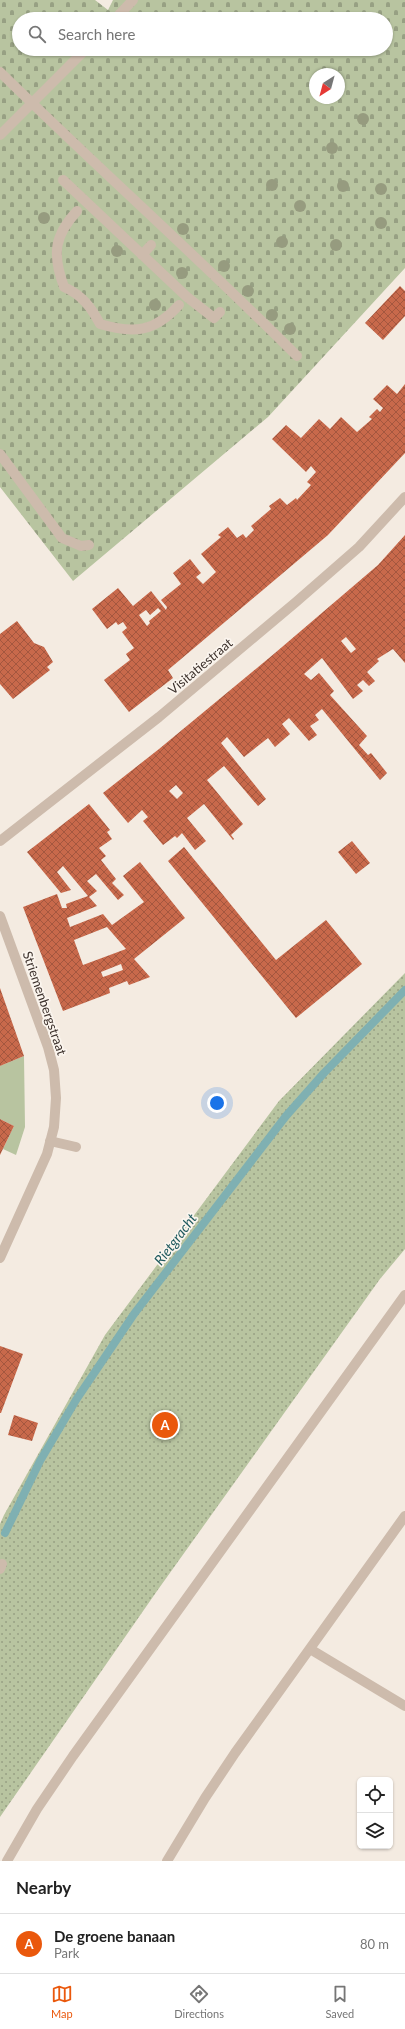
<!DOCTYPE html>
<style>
body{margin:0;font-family:Lato,sans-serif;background:#f6f6f6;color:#222}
.controls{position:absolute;right:12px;bottom:12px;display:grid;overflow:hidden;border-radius:6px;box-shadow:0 1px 3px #0004}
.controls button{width:36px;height:36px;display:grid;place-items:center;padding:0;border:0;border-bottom:1px solid #e0e0e0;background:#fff;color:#222;font:20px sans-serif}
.compass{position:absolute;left:309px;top:68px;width:36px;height:36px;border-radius:50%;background:#fff;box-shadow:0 1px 3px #0004;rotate:216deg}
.you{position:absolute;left:217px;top:1103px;width:14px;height:14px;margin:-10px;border:3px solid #fff;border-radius:50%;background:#1a73e8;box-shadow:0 0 0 6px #1a73e833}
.badge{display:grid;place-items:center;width:26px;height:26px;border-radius:50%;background:#ea580c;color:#fff;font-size:13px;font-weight:700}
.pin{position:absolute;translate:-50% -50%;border:2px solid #fff;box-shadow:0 1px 4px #0006}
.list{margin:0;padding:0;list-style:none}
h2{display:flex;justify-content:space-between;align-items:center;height:52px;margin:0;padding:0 16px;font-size:17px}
h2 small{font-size:13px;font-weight:400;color:#767676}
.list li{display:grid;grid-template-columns:26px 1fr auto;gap:12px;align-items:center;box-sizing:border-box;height:60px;padding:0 16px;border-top:1px solid #e0e0e0}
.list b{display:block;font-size:15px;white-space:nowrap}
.list p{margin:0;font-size:13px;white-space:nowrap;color:#767676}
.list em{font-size:13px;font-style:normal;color:#767676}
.icon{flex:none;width:22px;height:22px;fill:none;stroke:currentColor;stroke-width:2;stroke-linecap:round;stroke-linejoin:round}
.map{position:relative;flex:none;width:405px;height:1861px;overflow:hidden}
.search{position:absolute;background:#fff;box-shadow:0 1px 3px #0004;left:12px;right:12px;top:12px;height:44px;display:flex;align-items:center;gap:10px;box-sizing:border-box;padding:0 14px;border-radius:22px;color:#767676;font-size:15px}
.sheet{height:112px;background:#fff}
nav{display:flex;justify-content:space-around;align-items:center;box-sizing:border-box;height:56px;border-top:1px solid #e0e0e0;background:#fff;font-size:11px;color:#767676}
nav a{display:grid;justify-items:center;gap:2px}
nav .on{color:#ea580c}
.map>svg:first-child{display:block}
.green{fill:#b8c4a0}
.cemetery{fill:url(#cemetery-stones);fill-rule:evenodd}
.park{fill:url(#park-dots)}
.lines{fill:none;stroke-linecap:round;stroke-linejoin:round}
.stream{stroke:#7fb0b2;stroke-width:8}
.building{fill:url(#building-cross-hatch);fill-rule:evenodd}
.minor{stroke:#cdbbac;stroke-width:10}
.tree{fill:#969b7f}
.labels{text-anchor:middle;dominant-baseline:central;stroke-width:3.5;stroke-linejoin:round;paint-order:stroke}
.street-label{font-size:13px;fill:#3b302b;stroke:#fbf5ee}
.water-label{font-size:14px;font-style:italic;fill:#1f5a5e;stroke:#fbf5ee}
</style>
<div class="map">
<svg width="405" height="1861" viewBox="0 0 405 1861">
<defs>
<pattern id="cemetery-stones" width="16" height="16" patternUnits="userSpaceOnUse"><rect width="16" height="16" fill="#b8c4a0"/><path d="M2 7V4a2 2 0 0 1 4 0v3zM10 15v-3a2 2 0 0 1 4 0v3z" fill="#97a083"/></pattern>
<pattern id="park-dots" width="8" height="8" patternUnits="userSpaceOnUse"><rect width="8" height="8" fill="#b8c4a0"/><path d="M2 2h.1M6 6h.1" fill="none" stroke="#97a083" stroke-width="1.8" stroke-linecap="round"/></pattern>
<pattern id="building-cross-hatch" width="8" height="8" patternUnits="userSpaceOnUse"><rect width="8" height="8" fill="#c8694b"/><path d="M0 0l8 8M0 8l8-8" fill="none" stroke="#a4573f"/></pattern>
</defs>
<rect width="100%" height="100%" fill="#f4ebe1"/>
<!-- green -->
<path class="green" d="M24,1056L25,1127L16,1155L3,1149L14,1126L0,1119V1066Z"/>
<!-- cemetery -->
<path class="cemetery" d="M0,0H95L108,10L113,0H405V268L268,417L73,581L0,487ZM19,19H386V49H19ZM315,74H339V98H315Z"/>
<!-- park -->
<path class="park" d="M405,973V1249L380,1279L157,1591L0,1817V1524L4,1515L105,1335L279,1101Z"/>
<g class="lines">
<!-- stream -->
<path class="stream" d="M5,1533L40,1461L76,1400L134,1314L286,1116L324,1073L405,990"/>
</g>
<!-- building -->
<path class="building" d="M400,286L405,291V316L383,340L365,323Z
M405,384V453L328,535L168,670L173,678L129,712L104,680L130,660L126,654L134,648L122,632L127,628L123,622L118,625L116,622L107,629L92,609L118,588L133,606L151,591L166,610L167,607L161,600L181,584L173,573L190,559L201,573L196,577L203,584L216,572L201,554L221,537L218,535L228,527L237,538L243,534L246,538L254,530L251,526L271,509L269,506L280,498L287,505L296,498L297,500L311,485L307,482L316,472L311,466L306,472L272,439L286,425L301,438L319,419L330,429L341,417L357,432L372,419L369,417L377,409L380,412L383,408L373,399L387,385L397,394ZM158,608L161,611L149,621L150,623L147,626L139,615L146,610L150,615Z
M405,535V663L393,649L377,659L379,661L367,672L375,681L369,686L363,680L357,685L363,691L353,699L322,658L304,674L311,680L319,673L334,691L330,695L367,736L359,745L368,755L371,753L387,773L380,780L322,709L315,715L319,720L310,726L317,735L309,741L289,718L282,724L290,734L275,747L268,738L244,757L227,737L221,743L266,799L258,806L224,766L207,780L243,824L231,835L234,839L233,840L204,804L187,818L206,841L195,850L182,833L177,838L175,836L163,845L143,821L148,817L142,810L128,823L103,793L159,749L275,653L378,565ZM346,637L356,649L351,653L341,641ZM176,785L183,793L177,799L169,791Z
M17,621L34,643L44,647L53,662L47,667L50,670L13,699L0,684V634Z
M89,804L110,830L107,832L112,839L99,848L106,856L101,860L116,879L112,883L124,895L118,900L96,874L87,881L97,891L89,897L97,906L67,918L70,927L103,914L112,925L144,902L123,876L140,862L185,918L134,959L150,977L129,985L127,981L109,988L110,993L63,1011L23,907L57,894L62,908H67L66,904L88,896L63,866L57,872L71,890L61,893L27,852ZM107,927L126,949L83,965L74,940ZM121,964L123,970L103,977L101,972Z
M352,841L370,863L356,874L338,852Z
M184,847L276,960L326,920L362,964L296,1018L168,861Z
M0,988L24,1056L0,1066Z
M0,1119L14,1126L0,1155Z
M0,1346L23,1354L1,1413H0Z
M14,1415L38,1423L32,1441L8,1435Z"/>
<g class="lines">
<!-- minor -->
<path class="minor" d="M115,19L133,0
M0,72C98,168 200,259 297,356
M0,135L86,49
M63,180L187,297L214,318L220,312
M77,211C54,236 52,254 64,287C82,295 91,307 100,324C134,334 155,332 179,305
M142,255L151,245
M0,454L62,538L81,546L89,545
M0,841L159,717L296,602L359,547L405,497
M0,916L48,1047L54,1070L56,1098L54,1127L47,1154L0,1258
M50,1141L76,1147
M0,1569L2,1564
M310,1649L405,1706
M7,1861L37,1809L73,1756L405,1295
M167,1861L205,1798L235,1753L405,1516"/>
</g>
<!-- trees -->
<g class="tree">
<circle cx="363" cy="119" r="6"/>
<circle cx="332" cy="148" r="6"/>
<circle cx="272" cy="185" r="6"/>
<circle cx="343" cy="186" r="6"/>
<circle cx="381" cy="189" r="6"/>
<circle cx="300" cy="206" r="6"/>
<circle cx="44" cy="218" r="6"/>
<circle cx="381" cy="223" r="6"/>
<circle cx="183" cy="229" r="6"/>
<circle cx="282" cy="242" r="6"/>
<circle cx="336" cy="245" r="6"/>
<circle cx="117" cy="251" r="6"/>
<circle cx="224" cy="266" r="6"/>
<circle cx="182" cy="273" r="6"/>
<circle cx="248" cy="291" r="6"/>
<circle cx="155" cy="305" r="6"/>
<circle cx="272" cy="315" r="6"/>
<circle cx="290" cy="329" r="6"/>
</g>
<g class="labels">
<!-- street labels -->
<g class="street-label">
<text transform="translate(200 666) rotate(-40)">Visitatiestraat</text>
<text transform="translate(45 1003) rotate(71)">Striemenbergstraat</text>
</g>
<!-- water labels -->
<g class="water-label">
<text transform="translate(175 1239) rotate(-53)">Rietgracht</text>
</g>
</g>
</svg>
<div class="controls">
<button><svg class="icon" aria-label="locate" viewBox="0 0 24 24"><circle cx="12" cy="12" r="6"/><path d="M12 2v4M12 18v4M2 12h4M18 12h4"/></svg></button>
<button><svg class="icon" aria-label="layers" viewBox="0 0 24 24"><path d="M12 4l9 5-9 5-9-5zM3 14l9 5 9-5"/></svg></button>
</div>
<svg class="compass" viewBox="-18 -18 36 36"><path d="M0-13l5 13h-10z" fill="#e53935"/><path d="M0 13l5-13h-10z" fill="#767676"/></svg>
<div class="you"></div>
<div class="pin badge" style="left:165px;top:1425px">A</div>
<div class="search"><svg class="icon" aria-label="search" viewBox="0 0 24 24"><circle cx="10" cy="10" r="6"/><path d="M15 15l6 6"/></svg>Search here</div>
</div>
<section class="sheet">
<h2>Nearby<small></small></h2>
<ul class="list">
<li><span class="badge">A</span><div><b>De groene banaan</b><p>Park</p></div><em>80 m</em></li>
</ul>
</section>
<nav>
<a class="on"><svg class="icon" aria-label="map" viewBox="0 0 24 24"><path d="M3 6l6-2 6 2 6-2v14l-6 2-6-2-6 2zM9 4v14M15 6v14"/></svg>Map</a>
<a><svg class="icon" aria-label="directions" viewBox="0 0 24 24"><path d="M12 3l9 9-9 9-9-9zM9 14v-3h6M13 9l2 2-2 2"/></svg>Directions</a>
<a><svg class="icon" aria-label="saved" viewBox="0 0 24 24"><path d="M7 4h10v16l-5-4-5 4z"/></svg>Saved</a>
</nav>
